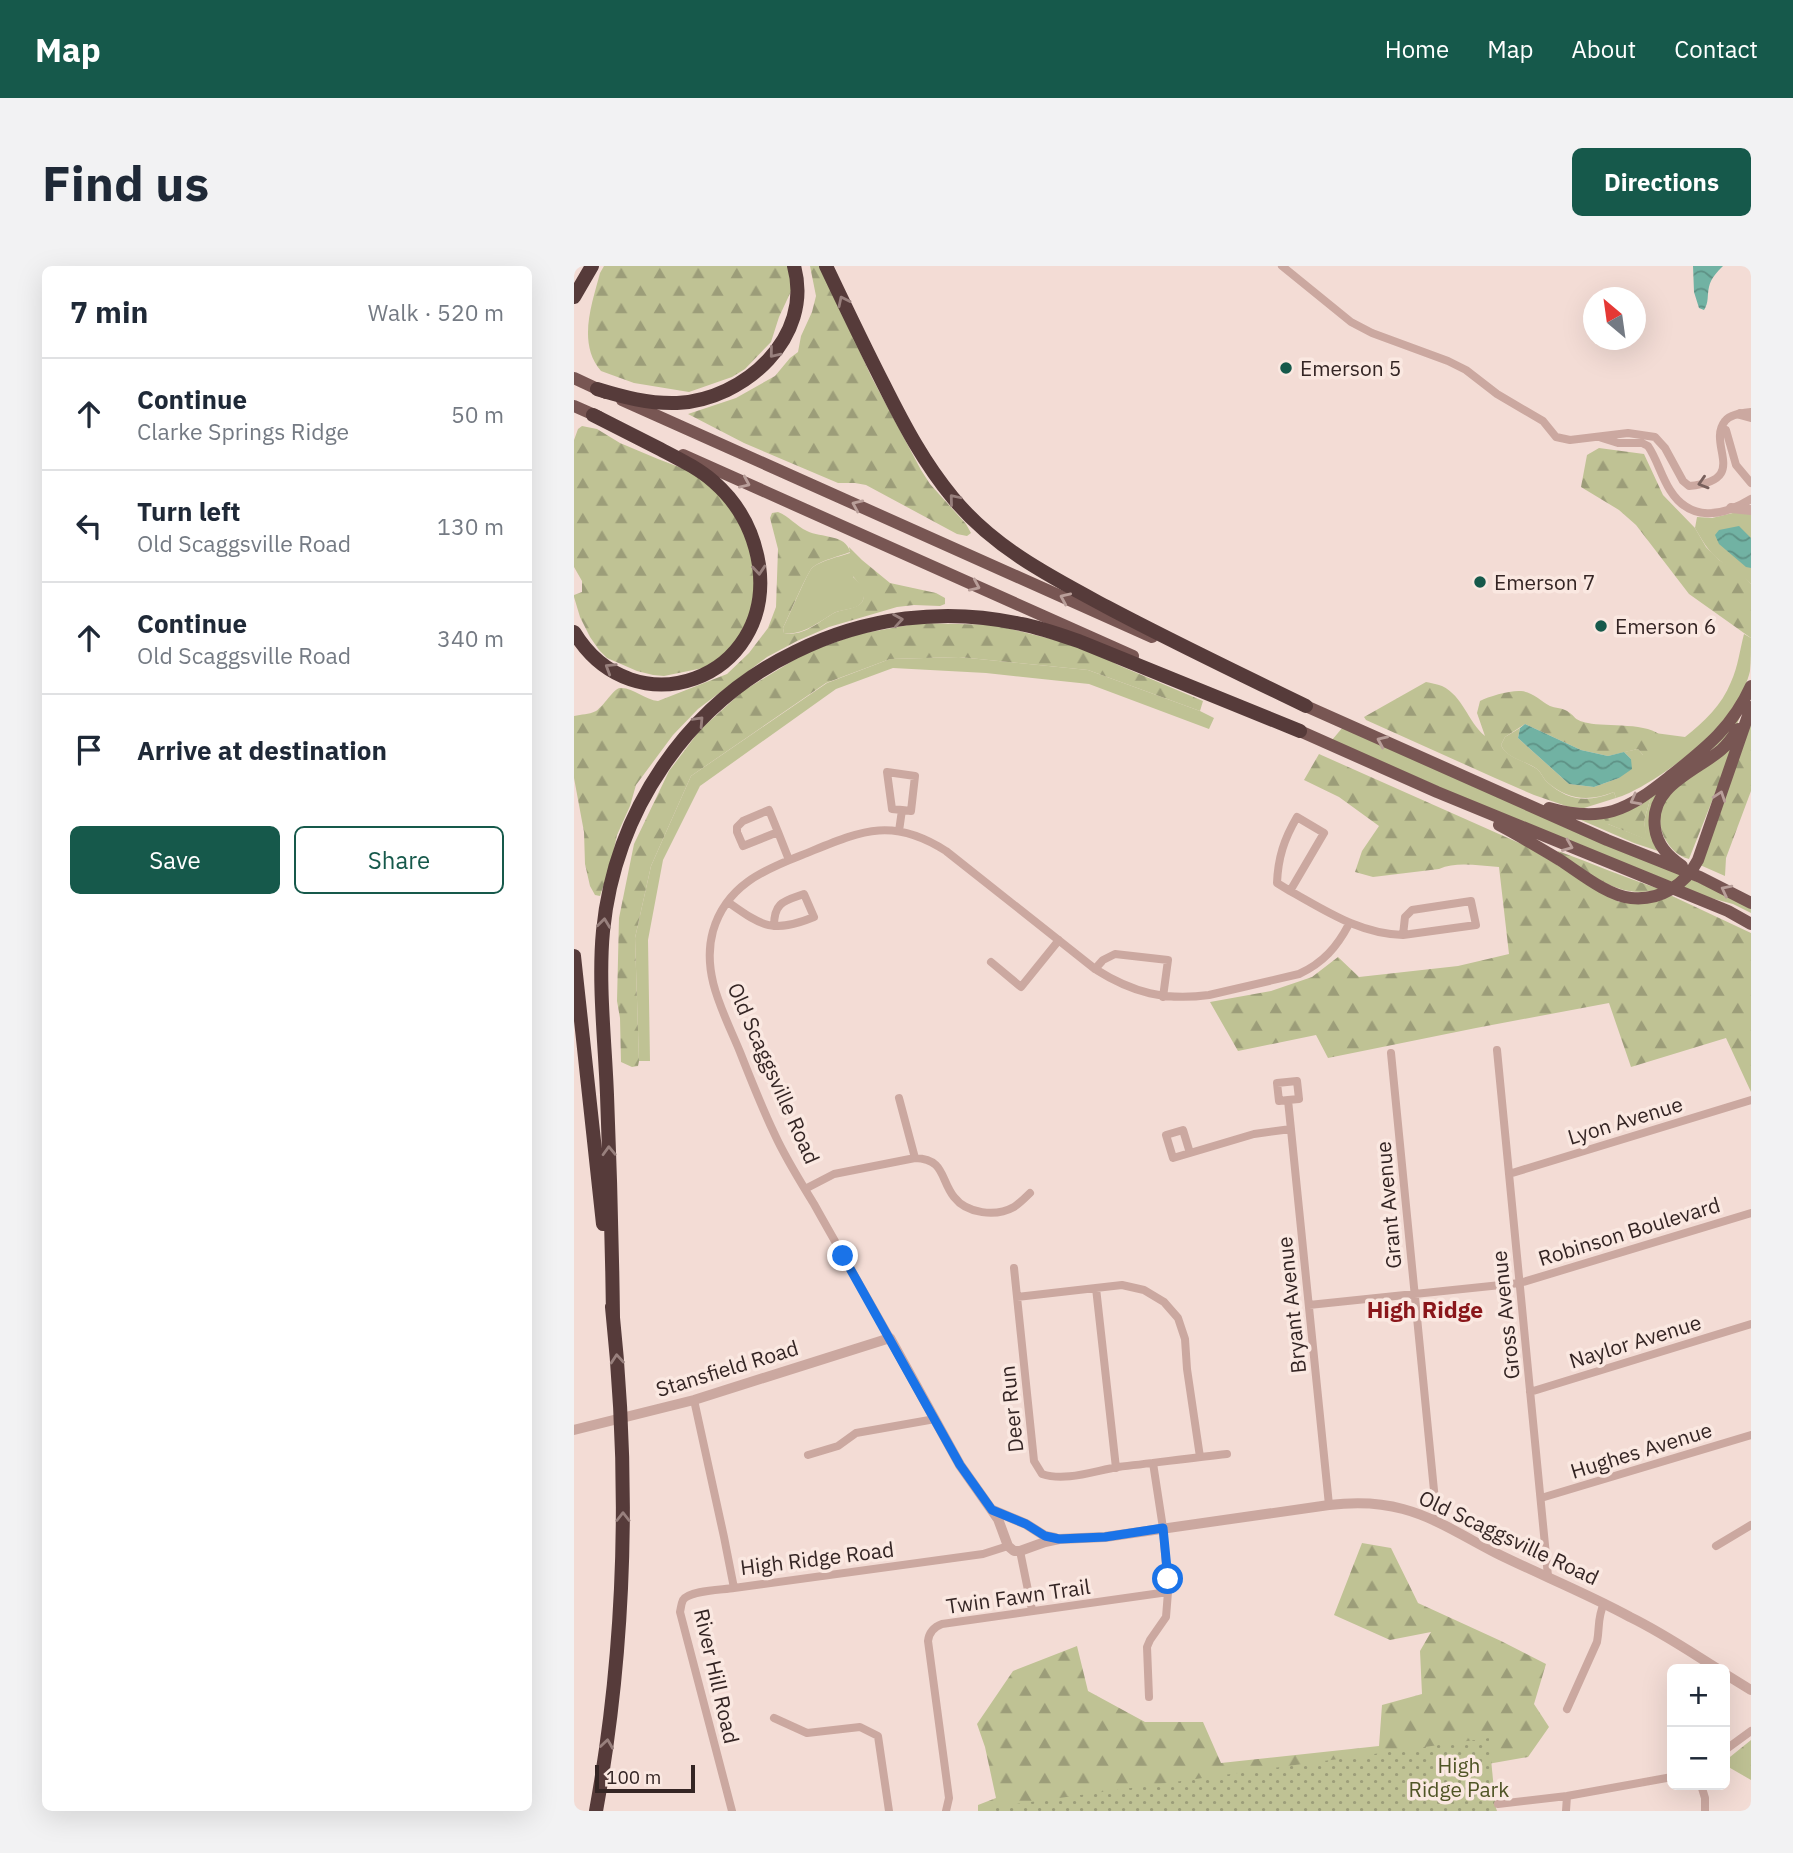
<!DOCTYPE html>
<meta charset="utf-8">
<style>
body{margin:0;font-family:"IBM Plex Sans",sans-serif;background:#f2f2f3;color:#1f2937}
.controls{position:absolute;right:21px;bottom:21px;display:grid;overflow:hidden;border-radius:10px;box-shadow:0 7px 28px #0002}
.controls button{width:63px;height:63px;display:grid;place-items:center;padding:0;border:0;border-bottom:2px solid #e0e1e3;background:#fff;color:#1f2937;font:35px sans-serif}
.compass{position:absolute;left:1009px;top:21px;width:63px;height:63px;border-radius:50%;background:#fff;box-shadow:0 7px 28px #0002;rotate:331deg}
.scale{position:absolute;left:21px;bottom:18px;width:100px;box-sizing:border-box;padding-left:7px;border:4px solid #342524;border-top:0;font-size:19px;line-height:24px;white-space:nowrap;color:#342524;-webkit-text-stroke:5px #fae8e1;paint-order:stroke}
.stop{position:absolute;width:21px;height:21px;margin:-16px;border:5px solid #1a73e8;border-radius:50%;background:#fff}
.stop.end{background:#1a73e8;border-color:#fff;box-shadow:0 2px 7px #0008}
.list{margin:0;padding:0;list-style:none}
h2{display:flex;justify-content:space-between;align-items:center;height:91px;margin:0;padding:0 28px;font-size:30px}
h2 small{font-size:23px;font-weight:400;color:#747a83}
.list li{display:grid;grid-template-columns:46px 1fr auto;gap:21px;align-items:center;box-sizing:border-box;height:112px;padding:0 28px;border-top:2px solid #e0e1e3}
.list b{display:block;font-size:26px;white-space:nowrap}
.list p{margin:0;font-size:23px;white-space:nowrap;color:#747a83}
.list em{font-size:23px;font-style:normal;color:#747a83}
.actions{display:flex;gap:14px;padding:21px 28px}
.actions a{flex:1;padding:16px 0;border:2px solid #16594b;border-radius:10px;text-align:center;font-size:24px;color:#16594b}
.actions .main{background:#16594b;color:#fff}
.icon{flex:none;width:38px;height:38px;fill:none;stroke:currentColor;stroke-width:2;stroke-linecap:round;stroke-linejoin:round}
.map{position:relative;flex:none;width:1177px;height:1545px;overflow:hidden;border-radius:10px}
header{display:flex;align-items:center;gap:42px;box-sizing:border-box;height:98px;padding:0 35px;background:#16594b;color:#fff}
header strong{font-size:33px}
nav{display:flex;gap:38px;margin-inline-start:auto;font-size:24px}
.intro{display:flex;align-items:center;justify-content:space-between;box-sizing:border-box;height:168px;padding:0 42px}
h1{margin:0;font-size:49px}
.button{padding:18px 32px;border-radius:10px;background:#16594b;color:#fff;font-size:24px;font-weight:700}
main{display:flex;gap:42px;padding:0 42px}
aside{flex:1;background:#fff;border-radius:10px;box-shadow:0 7px 28px #0002}
.map>svg:first-child{display:block}
.grass{fill:#bfc294}
.forest{fill:url(#forest-firs)}
.park{fill:url(#park-dots)}
.water{fill:url(#water-waves)}
.lines{fill:none;stroke-linecap:round;stroke-linejoin:round}
.minor{stroke:#cba8a0;stroke-width:8}
.tertiary{stroke:#cba8a0;stroke-width:10}
.primary{stroke:#785653;stroke-width:12}
.motorway{stroke:#563b3a;stroke-width:14}
.oneway{stroke:#98807d}
.oneway2{stroke:#b99f9a}
.oneway3{stroke:#78605c}
.route{stroke:#1a73e8;stroke-width:9}
.poi-dot{fill:#16594b;stroke:#fae8e1;stroke-width:2.5}
.labels{text-anchor:middle;dominant-baseline:central;stroke-width:7;stroke-linejoin:round;paint-order:stroke}
.poi-label{font-size:21px;fill:#342524;stroke:#fae8e1;text-anchor:start}
.street-label{font-size:21px;fill:#342524;stroke:#fae8e1}
.park-label{font-size:21px;fill:#505526;stroke:#fae8e1}
.neighbourhood-label{font-size:23px;font-weight:bold;fill:#8a161a;stroke:#fae8e1}
</style>
<header>
<strong>Map</strong>
<nav><a>Home</a><a>Map</a><a>About</a><a>Contact</a></nav>
</header>
<div class="intro"><h1>Find us</h1><a class="button">Directions</a></div>
<main>
<aside>
<h2>7 min<small>Walk · 520 m</small></h2>
<ul class="list">
<li><svg class="icon" aria-label="ahead" viewBox="0 0 24 24"><path d="M12 20V5M6 11l6-6 6 6"/></svg><div><b>Continue</b><p>Clarke Springs Ridge</p></div><em>50 m</em></li>
<li><svg class="icon" aria-label="left" viewBox="0 0 24 24"><path d="M17 20v-9H6M10 6l-5 5 5 5"/></svg><div><b>Turn left</b><p>Old Scaggsville Road</p></div><em>130 m</em></li>
<li><svg class="icon" aria-label="ahead" viewBox="0 0 24 24"><path d="M12 20V5M6 11l6-6 6 6"/></svg><div><b>Continue</b><p>Old Scaggsville Road</p></div><em>340 m</em></li>
<li><svg class="icon" aria-label="arrive" viewBox="0 0 24 24"><path d="M6 21V4h12l-3 4 3 4H6"/></svg><div><b>Arrive at destination</b></div></li>
</ul>
<div class="actions"><a class="main">Save</a><a>Share</a></div>
</aside>
<div class="map">
<svg width="1177" height="1545" viewBox="0 0 1177 1545">
<defs>
<pattern id="forest-firs" width="22" height="20" patternUnits="userSpaceOnUse" patternTransform="scale(1.75)"><rect width="22" height="20" fill="#bfc294"/><path d="M5 1l3.5 6h-7zM16 11l3.5 6h-7z" fill="#9c9d79"/></pattern>
<pattern id="park-dots" width="8" height="8" patternUnits="userSpaceOnUse" patternTransform="scale(1.75)"><rect width="8" height="8" fill="#bfc294"/><path d="M2 2h.1M6 6h.1" fill="none" stroke="#9c9d79" stroke-width="1.8" stroke-linecap="round"/></pattern>
<pattern id="water-waves" width="16" height="10" patternUnits="userSpaceOnUse" patternTransform="scale(1.75)"><rect width="16" height="10" fill="#71b2a3"/><path d="M0 5q4-4 8 0t8 0" fill="none" stroke="#5e9185"/></pattern>
</defs>
<rect width="100%" height="100%" fill="#f3dcd5"/>
<!-- grass -->
<path class="grass" d="M1167,245L1177,247V318C1168,308 1156,303 1145,294C1134,285 1128,274 1121,262L1123,251L1138,252Z
M275,281L288,294H278L279,311C286,317 293,324 289,334C286,344 267,343 260,347C244,356 229,370 210,367L209,362C214,353 234,304 239,301C249,294 264,291 276,287Z
M1170,368L1177,372C1177,383 1177,395 1176,405C1171,427 1155,449 1140,465C1122,486 1068,525 1042,532L1040,526C1015,536 993,534 973,516C969,512 967,506 963,503C951,495 932,492 927,479L931,471L946,462L944,472L995,518L1020,521L1045,512L1057,493L1050,486L1064,483L1069,489L1088,472L1081,467L1111,471C1130,456 1148,439 1157,416C1164,401 1166,383 1170,368Z
M385,391L514,404L626,445L640,452L635,463L515,418L412,407L319,402L262,423L126,520L89,594L74,674L76,795H65L61,672L77,600L117,510L253,417L316,393Z
M1167,448L1160,466L1086,526L1087,586L1060,577L1007,554L1033,549L1034,558L1072,573L1070,555L1078,527Z
M769,461L1146,626L1177,643V647L1159,638L1133,631L936,552L758,474Z"/>
<!-- forest -->
<path class="forest" d="M30,0H214L219,21L205,51L197,76L171,103L158,111L115,126L60,117L27,105C3,77 18,38 26,7Z
M236,0H247L297,110L347,204L356,218L392,258L397,267L393,270L383,268L292,219L281,217H264L170,177L114,148L162,132L201,110L216,92L224,86L227,70L238,46L242,30Z
M8,160L23,163L46,177L84,193L126,209L164,250L179,293L181,331L168,371L149,390L129,402L90,410L79,409L63,405L33,392L25,384L16,371L6,351L0,331V329L8,326V315L0,301V174L4,163Z
M1025,182L1070,188L1089,229L1121,262L1132,281L1145,294L1169,309L1177,318V372L1115,328L1062,259L1045,244L1007,221L1013,189Z
M204,246C215,250 222,260 233,265C247,272 272,268 276,286C264,291 250,293 239,301C234,304 214,352 209,362L210,367C230,371 244,356 260,347C268,343 286,343 289,334C293,321 278,311 272,302L278,294H288L316,317L362,327L371,332V338L366,340L340,339L323,341L255,361L223,375L193,391L124,443L99,469L62,519L56,540L43,569L37,597L26,630L21,629L16,620L11,598L10,566L0,512V450C8,448 14,449 22,445C30,440 39,423 46,422C59,421 71,434 84,435L153,408L175,387L194,362L202,341L204,283L196,252L198,247Z
M346,357L421,359L493,377L528,390L544,399L629,435L626,445L514,404L385,391L316,393L252,417L117,510L77,600L61,672L65,795L64,800L58,801L47,796L46,752L43,735L45,652L60,578L95,505L126,464L169,425L233,386L285,368Z
M852,416C857,417 863,418 868,420C889,430 894,456 911,470L903,447L906,435C915,430 937,424 947,425C958,426 967,435 976,440C981,442 987,442 991,444C1003,450 998,454 1014,457C1032,461 1076,456 1088,471C1088,472 1091,480 1092,481C1088,491 1083,496 1073,499L1069,494V489L1064,483L1034,490L1007,484L951,458L931,471L927,479C932,492 952,495 963,503C967,506 969,512 973,516C994,535 1014,537 1040,526L1042,532L1010,542L995,541L960,529L921,512L792,454L790,451Z
M1177,451V525L1152,592L1151,610L1126,599Z
M1158,481L1159,482L1115,593C1104,590 1097,583 1091,573C1084,561 1085,542 1093,532C1107,514 1139,495 1158,481Z
M745,488L952,580L1045,636L1096,629L1177,667V826L1152,772L1057,801L1035,737L902,762L754,792L742,769L664,785L636,736L697,725L738,711L764,691L785,711L884,700L935,688L925,601C905,600 883,595 865,603L799,611L781,606L788,585L805,560L765,531L730,514Z
M1078,527L1070,555L1073,574L1034,558L1030,553Z
M984,585C1018,597 1051,612 1086,623C1046,635 1017,608 985,588Z
M788,1277L817,1282L844,1337L927,1375L972,1398L960,1438L975,1461L954,1491L908,1499L923,1545H404V1539L422,1532L411,1481L403,1458L439,1405L503,1380L514,1425L571,1456H629L647,1497L805,1480L808,1439L848,1428L846,1385L857,1366L816,1374L760,1349Z
M1177,1474V1514L1151,1499V1495Z"/>
<!-- park -->
<path class="park" d="M915,1472L922,1545H414V1542Z"/>
<!-- water -->
<path class="water" d="M1119,0H1149C1143,6 1137,12 1135,21C1133,29 1135,37 1130,44L1125,42L1120,26Z
M1165,260L1177,272V302L1172,301L1145,278L1141,269L1145,264Z
M951,458L1007,484L1034,490L1050,486L1057,493L1058,503L1045,512L1020,521L995,518L944,472L946,462Z"/>
<g class="lines">
<!-- minor -->
<path class="minor" d="M708,0L777,56L798,67L874,95L892,104L923,128L969,155L982,171L996,174L1054,167L1081,171L1091,182L1109,215L1115,220C1177,214 1132,179 1151,155C1156,148 1169,147 1177,146
M1148,163L1152,164L1162,199L1177,217
M1028,172L1044,177H1068L1074,180C1083,193 1087,210 1096,224C1116,256 1148,251 1177,233
M325,565L328,544L337,545L341,510L313,506L318,543L328,544
M204,566L195,544L169,555L163,561V566L169,580L204,566L215,594
M716,625L703,617C704,592 710,573 723,551L750,567L716,625C752,645 786,668 829,669L831,651L838,644L897,635L902,659L829,669
M154,636C188,660 198,668 240,651L230,628C210,635 200,636 200,660
M417,696L447,721L485,674
M521,703L529,694L541,688L594,694L589,731
M923,784L974,1310
M817,787L863,1255
M325,832L341,892
M714,834L705,835L703,817L723,815L725,833L714,834L755,1239
M616,887L599,892L592,869L609,864L616,887L680,868L717,863
M935,908L1177,834
M231,923L260,908L341,892C371,893 366,913 380,931C393,948 422,951 440,941C446,937 451,932 456,927
M440,1002L460,1195L468,1208C491,1216 520,1205 544,1201C580,1197 616,1192 653,1188
M522,1022L542,1202
M443,1031L548,1019L570,1024L590,1036L604,1052L611,1073L613,1103L626,1191
M735,1039L946,1017L1177,947
M316,1072C291,1027 265,983 240,938C226,915 212,893 201,869C188,842 177,814 166,786C150,747 127,708 139,665C152,620 189,604 228,589C285,566 316,549 372,585L521,703C559,727 591,735 635,729L725,708C749,697 763,681 775,658
M956,1126L1177,1058
M120,1134L150,1271L160,1322L409,1288L434,1280
M234,1189L264,1180L282,1167L361,1153
M967,1232L1177,1169
M1142,1280L1177,1259
M446,1285L458,1344
M575,1431L573,1381L576,1374L592,1351L594,1326L589,1262L579,1197
M993,1443L1023,1376C1026,1360 1023,1353 1030,1337
M200,1452L233,1467L286,1461L304,1470L315,1545
M1151,1484L1177,1465
M1127,1519L1131,1532V1545
M924,1538L993,1530L1098,1511
M158,1545L106,1346C107,1342 107,1338 109,1334C116,1324 148,1324 160,1322
M372,1545L375,1532L354,1375C355,1366 360,1361 368,1358L594,1326
M992,1545L993,1530"/>
<!-- tertiary -->
<path class="tertiary" d="M1166,148L1177,151
M1157,242L1177,244
M0,1164L120,1134L316,1072L386,1199L424,1253L434,1280L440,1285H446L471,1276L485,1273L531,1271L755,1239C780,1236 804,1236 829,1243C863,1252 894,1273 926,1289C969,1310 1014,1328 1056,1351C1087,1366 1115,1385 1144,1403
M419,1244L452,1258L471,1270L481,1272
M1151,1408L1177,1424"/>
<!-- primary -->
<path class="primary" d="M0,112L32,127
M48,134L578,371
M0,140L25,151
M109,189L559,390
M725,437L1033,574L1126,611L1177,637
M719,462L863,526L1154,645L1177,658
M975,542C996,548 1018,551 1039,545C1062,538 1081,522 1099,508C1133,481 1159,460 1177,420
M925,559C946,570 966,582 986,594C1006,607 1034,630 1057,632C1086,635 1111,619 1124,594L1177,441
M1108,600C1094,590 1083,579 1081,562C1075,520 1121,506 1147,484C1154,478 1159,471 1164,463"/>
<!-- motorway -->
<path class="motorway" d="M252,0C271,40 290,80 310,119C330,159 350,197 379,232C420,282 477,311 533,341C599,376 666,408 732,440
M0,31L18,0
M23,123C49,131 75,138 103,137C170,134 240,71 220,0
M0,366C60,465 201,413 185,299C180,267 165,238 140,216C124,202 105,193 86,183C64,172 41,160 19,149
M0,690L29,958
M39,1051C38,977 36,903 33,829C31,776 24,717 29,665C41,546 112,439 221,386C291,351 371,341 447,358C468,362 487,369 507,376L726,465
M22,1545C52,1379 56,1209 38,1041"/>
</g>
<!-- one-way arrows -->
<defs><path id="oneway-chevron" d="M-2-3.5L2.5 0L-2 3.5" fill="none" stroke-width="1.6" stroke-linecap="round" stroke-linejoin="round" transform="scale(1.75)"/></defs>
<g class="oneway">
<use href="#oneway-chevron" transform="translate(269 35) rotate(-116)"/>
<use href="#oneway-chevron" transform="translate(200 87) rotate(129)"/>
<use href="#oneway-chevron" transform="translate(380 233) rotate(-130)"/>
<use href="#oneway-chevron" transform="translate(185 304) rotate(85)"/>
<use href="#oneway-chevron" transform="translate(324 354) rotate(-9)"/>
<use href="#oneway-chevron" transform="translate(36 402) rotate(-148)"/>
<use href="#oneway-chevron" transform="translate(125 455) rotate(-47)"/>
<use href="#oneway-chevron" transform="translate(30 657) rotate(-83)"/>
<use href="#oneway-chevron" transform="translate(35 885) rotate(-92)"/>
<use href="#oneway-chevron" transform="translate(43 1093) rotate(-95)"/>
<use href="#oneway-chevron" transform="translate(49 1251) rotate(-90)"/>
<use href="#oneway-chevron" transform="translate(33 1478) rotate(-82)"/>
</g>
<g class="oneway2">
<use href="#oneway-chevron" transform="translate(171 217) rotate(24)"/>
<use href="#oneway-chevron" transform="translate(283 239) rotate(-156)"/>
<use href="#oneway-chevron" transform="translate(401 320) rotate(24)"/>
<use href="#oneway-chevron" transform="translate(491 332) rotate(-156)"/>
<use href="#oneway-chevron" transform="translate(808 475) rotate(-156)"/>
<use href="#oneway-chevron" transform="translate(1146 530) rotate(-71)"/>
<use href="#oneway-chevron" transform="translate(1061 534) rotate(152)"/>
<use href="#oneway-chevron" transform="translate(994 580) rotate(22)"/>
<use href="#oneway-chevron" transform="translate(1152 624) rotate(-153)"/>
</g>
<use class="oneway3" href="#oneway-chevron" transform="translate(1129 217) rotate(163)"/>
<g class="lines">
<!-- route -->
<path class="route" d="M269,990L386,1199L418,1244L452,1258L471,1270L485,1273L531,1271L589,1262L594,1313"/>
</g>
<!-- markers -->
<g class="poi-dot">
<circle cx="712" cy="102" r="7"/>
<circle cx="906" cy="316" r="7"/>
<circle cx="1027" cy="360" r="7"/>
</g>
<g class="labels">
<!-- poi labels -->
<g class="poi-label">
<text x="726" y="102">Emerson 5</text>
<text x="920" y="316">Emerson 7</text>
<text x="1041" y="360">Emerson 6</text>
</g>
<!-- street labels -->
<g class="street-label">
<text transform="translate(200 807) rotate(66)">Old Scaggsville Road</text>
<text transform="translate(1051 854) rotate(-17)">Lyon Avenue</text>
<text transform="translate(814 939) rotate(-95)">Grant Avenue</text>
<text transform="translate(1055 965) rotate(-17)">Robinson Boulevard</text>
<text transform="translate(717 1039) rotate(-96)">Bryant Avenue</text>
<text transform="translate(931 1049) rotate(-96)">Gross Avenue</text>
<text transform="translate(1061 1075) rotate(-17)">Naylor Avenue</text>
<text transform="translate(153 1102) rotate(-17)">Stansfield Road</text>
<text transform="translate(437 1143) rotate(-96)">Deer Run</text>
<text transform="translate(1067 1184) rotate(-17)">Hughes Avenue</text>
<text transform="translate(935 1271) rotate(25)">Old Scaggsville Road</text>
<text transform="translate(243 1292) rotate(-7)">High Ridge Road</text>
<text transform="translate(444 1330) rotate(-8)">Twin Fawn Trail</text>
<text transform="translate(143 1410) rotate(77)">River Hill Road</text>
</g>
<!-- park labels -->
<g class="park-label">
<text x="885" y="1499">High<tspan x="885" dy="24">Ridge Park</tspan></text>
</g>
<!-- neighbourhood labels -->
<g class="neighbourhood-label">
<text x="851" y="1043">High Ridge</text>
</g>
</g>
</svg>
<div class="controls">
<button>+</button>
<button>−</button>
</div>
<svg class="compass" viewBox="-18 -18 36 36"><path d="M0-13l5 13h-10z" fill="#e53935"/><path d="M0 13l5-13h-10z" fill="#747a83"/></svg>
<div class="scale">100 m</div>
<div class="stop" style="left:594px;top:1313px"></div>
<div class="stop end" style="left:269px;top:990px"></div>
</div>
</main>
